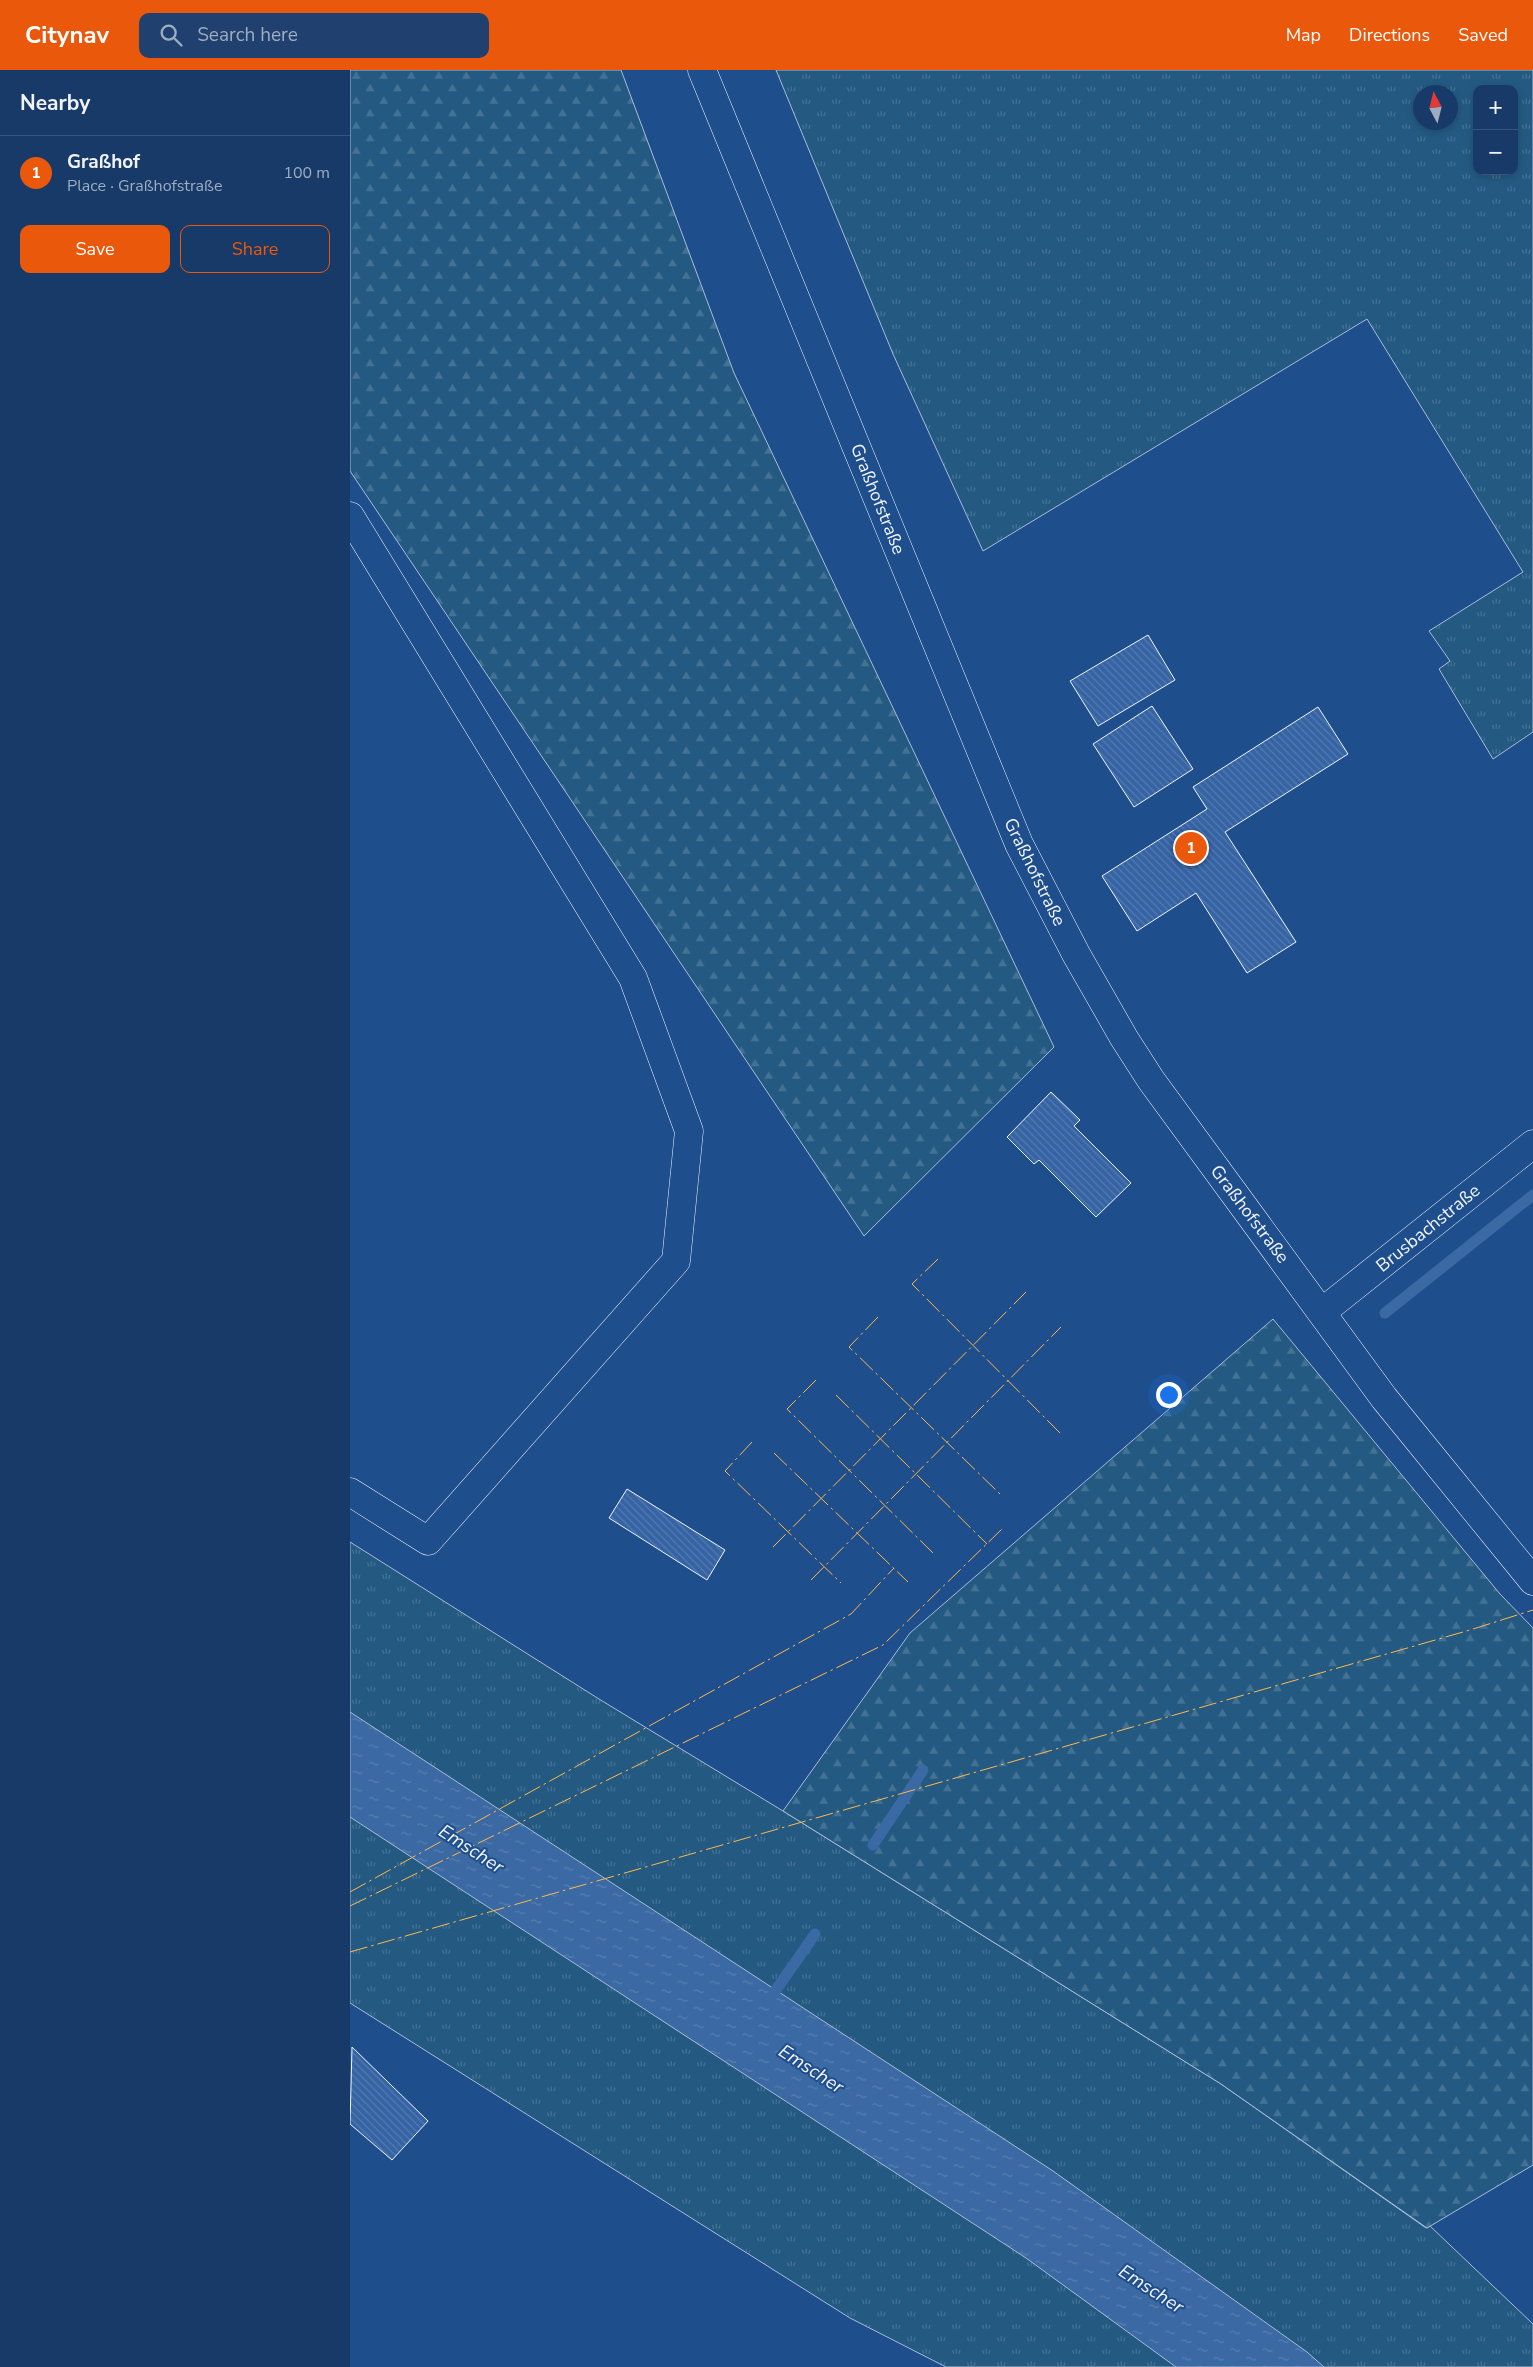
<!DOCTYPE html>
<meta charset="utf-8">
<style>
body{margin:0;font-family:"Nunito Sans",sans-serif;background:#20416f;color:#f1f3f6}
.controls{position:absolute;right:15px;top:15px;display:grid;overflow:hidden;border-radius:10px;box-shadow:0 2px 8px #0003}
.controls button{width:45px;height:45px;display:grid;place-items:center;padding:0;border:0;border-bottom:1px solid #36547d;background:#173a69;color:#f1f3f6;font:25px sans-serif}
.compass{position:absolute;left:1063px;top:15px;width:45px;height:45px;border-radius:50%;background:#173a69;box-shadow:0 2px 8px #0003;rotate:353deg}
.you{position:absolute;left:818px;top:1324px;width:18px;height:18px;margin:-12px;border:4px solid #fff;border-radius:50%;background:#1a73e8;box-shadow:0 0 0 8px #1a73e833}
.badge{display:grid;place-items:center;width:32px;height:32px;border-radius:50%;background:#ea580c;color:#fff;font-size:16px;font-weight:700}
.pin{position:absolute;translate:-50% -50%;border:2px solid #fff;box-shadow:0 1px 5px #0006}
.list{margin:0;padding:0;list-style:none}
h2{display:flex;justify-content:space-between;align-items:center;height:65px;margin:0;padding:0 20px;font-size:21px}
h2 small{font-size:16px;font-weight:400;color:#9eadc0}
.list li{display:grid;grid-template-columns:32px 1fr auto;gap:15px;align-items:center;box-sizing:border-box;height:75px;padding:0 20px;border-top:1px solid #36547d}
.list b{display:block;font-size:19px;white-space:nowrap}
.list p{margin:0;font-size:16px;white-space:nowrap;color:#9eadc0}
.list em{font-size:16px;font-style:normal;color:#9eadc0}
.actions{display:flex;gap:10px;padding:15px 20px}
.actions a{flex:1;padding:11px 0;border:1px solid #ea580c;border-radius:10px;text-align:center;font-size:18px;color:#ea580c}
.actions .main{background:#ea580c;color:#fff}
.icon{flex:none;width:28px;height:28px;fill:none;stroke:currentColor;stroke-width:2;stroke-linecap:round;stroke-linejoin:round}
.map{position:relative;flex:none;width:1183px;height:2297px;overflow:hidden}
header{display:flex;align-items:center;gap:30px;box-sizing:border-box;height:70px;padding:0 25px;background:#ea580c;color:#fff}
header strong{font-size:24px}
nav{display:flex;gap:28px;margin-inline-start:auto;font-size:18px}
.search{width:350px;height:45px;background:#20416f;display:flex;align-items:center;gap:12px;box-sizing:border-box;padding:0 18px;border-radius:10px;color:#9eadc0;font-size:19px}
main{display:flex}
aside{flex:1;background:#173a69}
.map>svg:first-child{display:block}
.grass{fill:url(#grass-tufts);stroke:#a8bbd7;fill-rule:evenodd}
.forest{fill:url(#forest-firs);stroke:#a8bbd7}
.water{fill:url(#water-ripples);stroke:#a8bbd7}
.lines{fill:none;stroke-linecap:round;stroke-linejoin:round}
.stream{stroke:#3b69a3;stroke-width:11}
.building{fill:url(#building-back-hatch);stroke:#f2f6ff}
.minor-casing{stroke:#f2f6ff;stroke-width:29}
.minor{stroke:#1f4e8c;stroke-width:28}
.power{stroke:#ffb74d;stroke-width:1;stroke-dasharray:18 4 2.5 4;stroke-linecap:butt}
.labels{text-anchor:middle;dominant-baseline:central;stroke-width:4;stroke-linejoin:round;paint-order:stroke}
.street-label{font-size:18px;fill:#f2f6ff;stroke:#1f4e8c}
.water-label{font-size:19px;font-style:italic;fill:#f2f6ff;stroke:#1f4e8c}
</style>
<header>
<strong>Citynav</strong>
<div class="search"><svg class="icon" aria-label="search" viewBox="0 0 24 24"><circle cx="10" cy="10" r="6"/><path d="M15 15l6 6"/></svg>Search here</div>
<nav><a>Map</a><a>Directions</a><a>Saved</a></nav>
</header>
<main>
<aside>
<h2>Nearby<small></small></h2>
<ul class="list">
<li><span class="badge">1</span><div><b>Graßhof</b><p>Place · Graßhofstraße</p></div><em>100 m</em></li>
</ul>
<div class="actions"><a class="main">Save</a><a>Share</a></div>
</aside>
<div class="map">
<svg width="1183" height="2297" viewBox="0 0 1183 2297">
<defs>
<pattern id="grass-tufts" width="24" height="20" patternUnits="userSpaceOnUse" patternTransform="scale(1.25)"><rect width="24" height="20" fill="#245a82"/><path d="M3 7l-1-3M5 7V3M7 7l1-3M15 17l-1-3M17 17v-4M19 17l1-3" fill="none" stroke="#447295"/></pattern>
<pattern id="forest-firs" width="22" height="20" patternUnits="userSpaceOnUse" patternTransform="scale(1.25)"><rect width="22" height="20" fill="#245a82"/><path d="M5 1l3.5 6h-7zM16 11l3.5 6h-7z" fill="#447295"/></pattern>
<pattern id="water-ripples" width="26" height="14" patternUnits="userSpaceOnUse" patternTransform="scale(1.25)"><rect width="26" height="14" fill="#3b69a3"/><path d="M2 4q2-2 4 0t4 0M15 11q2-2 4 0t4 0" fill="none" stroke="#587fb1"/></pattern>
<pattern id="building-back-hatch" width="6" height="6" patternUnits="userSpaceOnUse" patternTransform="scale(1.25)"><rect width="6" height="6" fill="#3563a3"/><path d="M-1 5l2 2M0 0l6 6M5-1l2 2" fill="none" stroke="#537ab1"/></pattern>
</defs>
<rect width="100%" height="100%" fill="#1f4e8c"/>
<!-- grass -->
<path class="grass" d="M426,0H1183V662L1143,689L1089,599L1100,591L1079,561L1173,502L1017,249L633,481L543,284ZM1127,19H1164V101H1127ZM1070,22H1100V52H1070Z
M0,1472L249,1629L433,1741L871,2014L1076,2158L1080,2156L1183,2254V2297H596L500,2248L0,1933Z"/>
<!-- forest -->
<path class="forest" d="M0,0H271L384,303L704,977L514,1166L0,401Z
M923,1249L1150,1524L1183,1558V2095L1077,2158L871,2014L433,1741L560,1563Z"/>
<!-- water -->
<path class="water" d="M0,1642L703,2101L957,2282L974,2297H826L676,2188L0,1747Z"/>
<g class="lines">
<!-- stream -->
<path class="stream" d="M1035,1243L1183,1125
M523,1775L573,1700
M419,1930L465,1864"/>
</g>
<!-- building -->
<path class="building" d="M798,565L825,610L748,656L720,611Z
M802,636L843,699L784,737L743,674Z
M968,637L998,684L875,762L946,872L897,903L846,823L787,861L752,806L857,739L843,717Z
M701,1022L730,1050L724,1056L781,1113L746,1147L689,1090L684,1094L657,1067Z
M277,1419L375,1480L357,1510L259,1448Z
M2,1977L78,2051L42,2090L0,2054Z"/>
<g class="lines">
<defs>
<path id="minor" d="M352,0L669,774L726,884L774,968L801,1010L1034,1328L1183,1511
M0,446L283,908L339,1061L326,1191L78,1471L0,1422
M972,1242L1183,1074"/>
</defs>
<!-- minor casing -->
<use href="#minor" class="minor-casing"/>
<!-- minor -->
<use href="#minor" class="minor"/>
<!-- power -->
<path class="power" d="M588,1189L562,1214L710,1363
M528,1247L499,1277L650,1424
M466,1310L437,1339L584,1484
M486,1325L637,1474
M402,1372L375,1401L491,1513
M424,1383L558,1512
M423,1477L676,1222
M461,1510L711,1257
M0,1822L501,1544L544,1498
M0,1836L533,1575L653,1458
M0,1882L1120,1560L1183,1540"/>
</g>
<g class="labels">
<!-- street labels -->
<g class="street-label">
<text transform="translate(528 429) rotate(68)">Graßhofstraße</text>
<text transform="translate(685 802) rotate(64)">Graßhofstraße</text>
<text transform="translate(900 1144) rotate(53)">Graßhofstraße</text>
<text transform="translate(1078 1158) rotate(-39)">Brusbachstraße</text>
</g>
<!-- water labels -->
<g class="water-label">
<text transform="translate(121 1779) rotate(33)">Emscher</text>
<text transform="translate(461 1999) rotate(33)">Emscher</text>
<text transform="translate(801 2219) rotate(33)">Emscher</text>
</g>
</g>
</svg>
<div class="controls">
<button>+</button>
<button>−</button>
</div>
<svg class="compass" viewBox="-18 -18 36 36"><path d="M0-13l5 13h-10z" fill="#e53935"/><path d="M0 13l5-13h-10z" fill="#9eadc0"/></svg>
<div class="you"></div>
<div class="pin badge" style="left:841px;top:778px">1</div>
</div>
</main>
